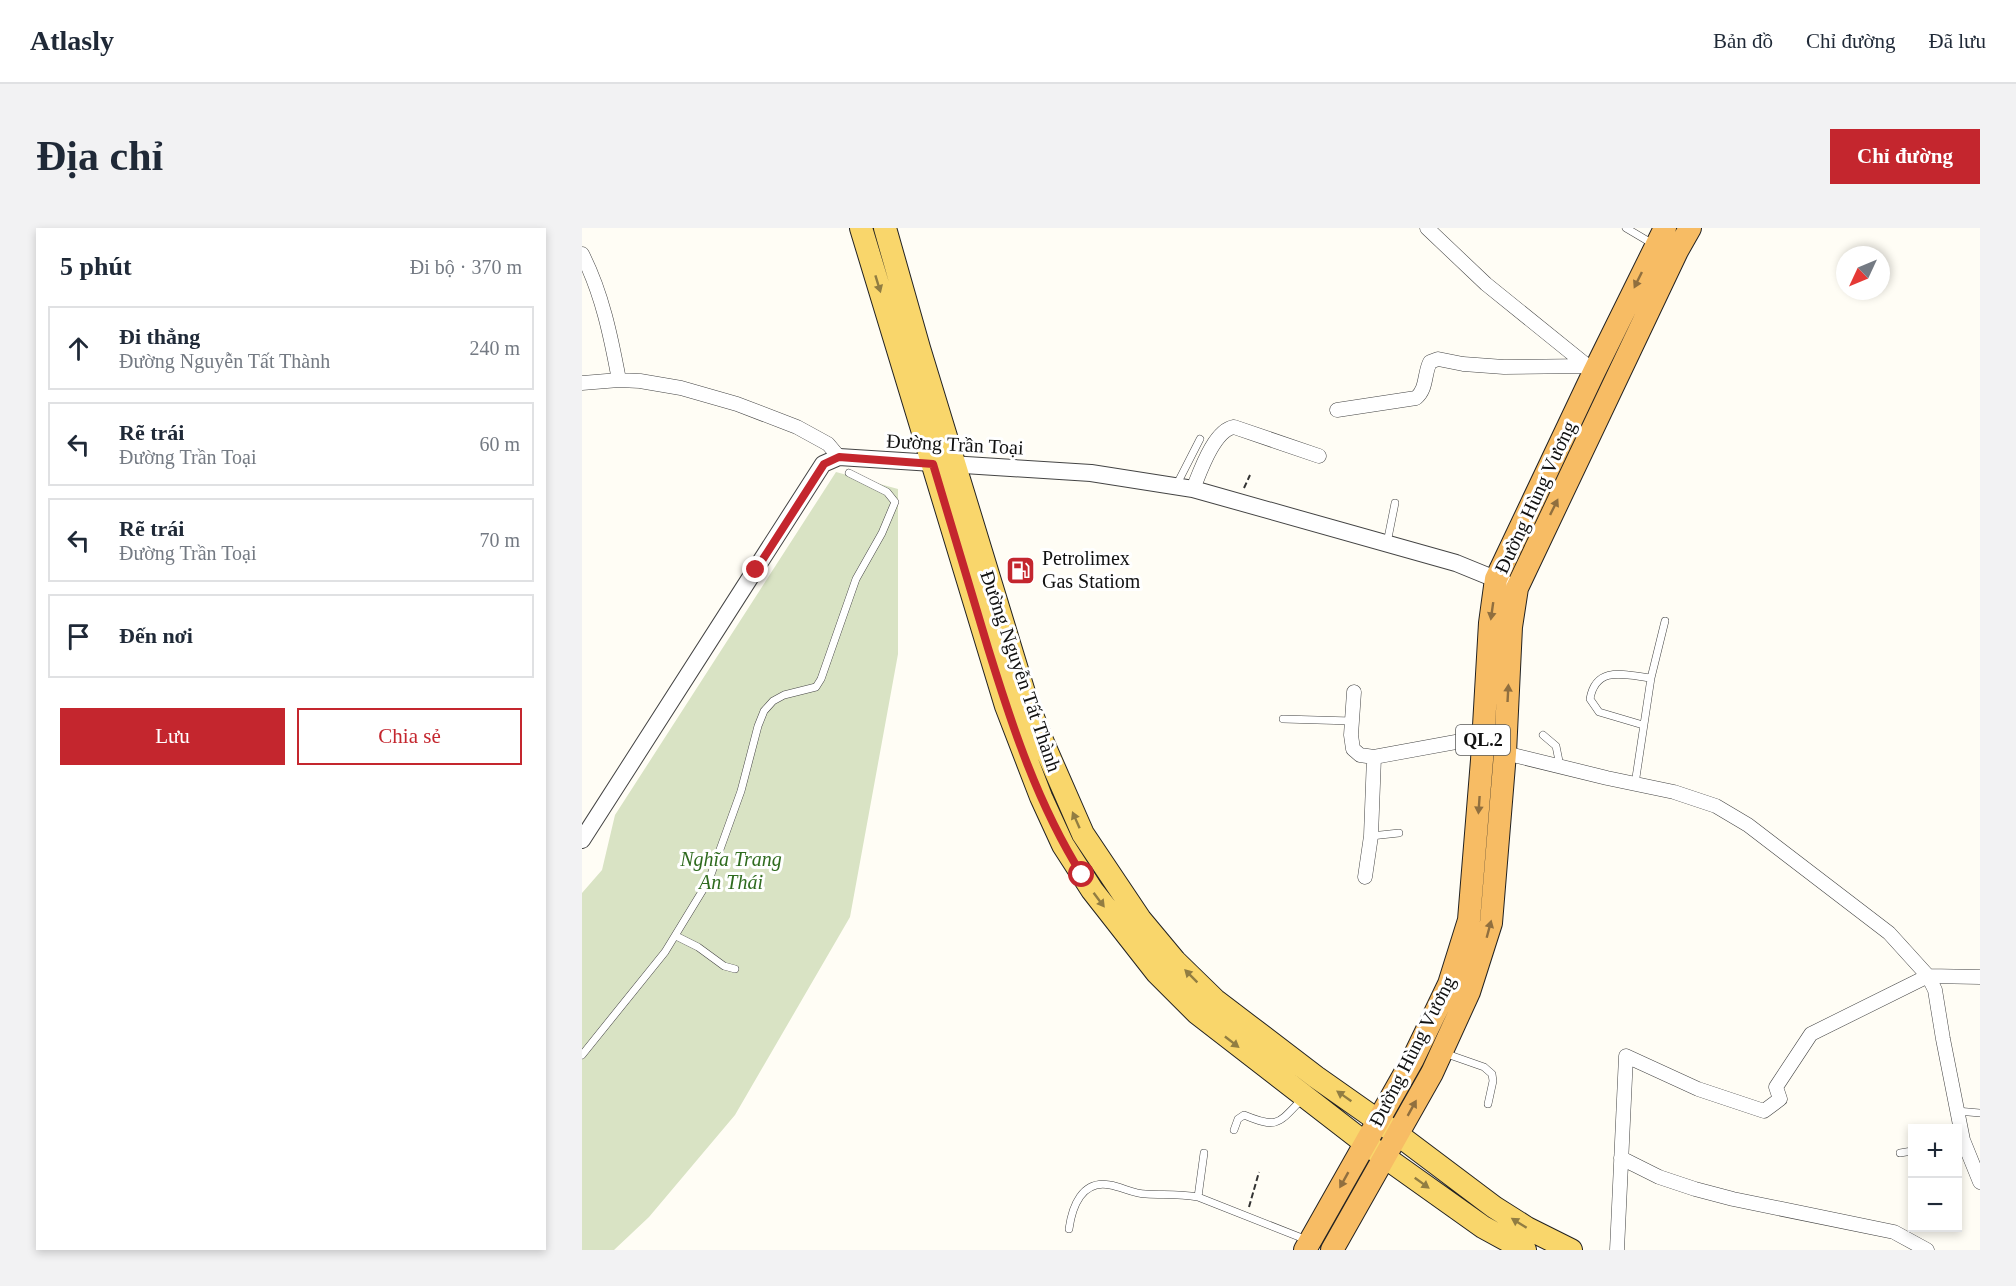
<!DOCTYPE html>
<html lang="vi">
<meta charset="utf-8">
<style>
body{margin:0;font-family:Georgia,serif;background:#f2f2f3;color:#1f2937}
.controls{position:absolute;right:18px;bottom:18px;display:grid;overflow:hidden;border-radius:0px;box-shadow:0 3px 9px #0003}
.controls button{width:54px;height:54px;display:grid;place-items:center;padding:0;border:0;border-bottom:2px solid #e0e1e3;background:#fff;color:#1f2937;font:30px sans-serif}
.compass{position:absolute;left:1254px;top:18px;width:54px;height:54px;border-radius:50%;background:#fff;box-shadow:0 3px 9px #0003;rotate:226deg}
.stop{position:absolute;width:18px;height:18px;margin:-14px;border:4px solid #c4262e;border-radius:50%;background:#fff}
.stop.end{background:#c4262e;border-color:#fff;box-shadow:0 2px 6px #0008}
.list{margin:0;padding:0;list-style:none}
h2{display:flex;justify-content:space-between;align-items:center;height:78px;margin:0;padding:0 24px;font-size:26px}
h2 small{font-size:20px;font-weight:400;color:#747a83}
.list li{display:grid;grid-template-columns:39px 1fr auto;gap:18px;align-items:center;box-sizing:border-box;height:84px;margin:0 12px 12px;padding:0 12px;border:2px solid #e0e1e3;border-radius:0px}
.list b{display:block;font-size:22px;white-space:nowrap}
.list p{margin:0;font-size:20px;white-space:nowrap;color:#747a83}
.list em{font-size:20px;font-style:normal;color:#747a83}
.actions{display:flex;gap:12px;padding:18px 24px}
.actions a{flex:1;padding:14px 0;border:2px solid #c4262e;border-radius:0px;text-align:center;font-size:21px;color:#c4262e}
.actions .main{background:#c4262e;color:#fff}
.icon{flex:none;width:33px;height:33px;fill:none;stroke:currentColor;stroke-width:2;stroke-linecap:round;stroke-linejoin:round}
.map{position:relative;flex:none;width:1398px;height:1022px;overflow:hidden;border-radius:0px}
header{display:flex;align-items:center;gap:36px;box-sizing:border-box;height:84px;padding:0 30px;background:#fff;border-bottom:2px solid #e0e1e3}
header strong{font-size:28px}
nav{display:flex;gap:33px;margin-inline-start:auto;font-size:21px}
.intro{display:flex;align-items:center;justify-content:space-between;box-sizing:border-box;height:144px;padding:0 36px}
h1{margin:0;font-size:42px}
.button{padding:15px 27px;border-radius:0px;background:#c4262e;color:#fff;font-size:21px;font-weight:700}
main{display:flex;gap:36px;padding:0 36px}
aside{flex:1;background:#fff;border-radius:0px;box-shadow:0 3px 9px #0003}
.map>svg:first-child{display:block}
.cemetery{fill:#d9e3c4}
.lines{fill:none;stroke-linecap:round;stroke-linejoin:round}
.service-casing{stroke:#444;stroke-width:8}
.minor-casing{stroke:#444;stroke-width:15}
.tertiary-casing{stroke:#444;stroke-width:18}
.primary-casing{stroke:#222;stroke-width:24}
.trunk-casing{stroke:#222;stroke-width:24}
.path{stroke:#333;stroke-width:2;stroke-dasharray:6 3;stroke-linecap:butt}
.service{stroke:#fff;stroke-width:7}
.minor{stroke:#fff;stroke-width:14}
.tertiary{stroke:#fff;stroke-width:16}
.primary{stroke:#f9d66b;stroke-width:22}
.trunk{stroke:#f7bc64;stroke-width:22}
.oneway{fill:#906f3f}
.oneway2{fill:#917d42}
.route{stroke:#c4262e;stroke-width:8}
.labels{text-anchor:middle;dominant-baseline:central;stroke-width:6;stroke-linejoin:round;paint-order:stroke}
.shield{fill:#fff;stroke:#585858;stroke-width:1.5}
.shield-label{font-size:18px;font-weight:bold;fill:#111}
.street-label{font-size:20px;fill:#111;stroke:#fff}
.poi-label{font-size:20px;fill:#111;stroke:#fff;text-anchor:start}
.park-label{font-size:20px;font-style:italic;fill:#2f6b1f;stroke:#fff}
</style>
<header>
<strong>Atlasly</strong>
<nav><a>Bản đồ</a><a>Chỉ đường</a><a>Đã lưu</a></nav>
</header>
<div class="intro"><h1>Địa chỉ</h1><a class="button">Chỉ đường</a></div>
<main>
<aside>
<h2>5 phút<small>Đi bộ · 370 m</small></h2>
<ul class="list">
<li><svg class="icon" aria-label="ahead" viewBox="0 0 24 24"><path d="M12 20V5M6 11l6-6 6 6"/></svg><div><b>Đi thẳng</b><p>Đường Nguyễn Tất Thành</p></div><em>240 m</em></li>
<li><svg class="icon" aria-label="left" viewBox="0 0 24 24"><path d="M17 20v-9H6M10 6l-5 5 5 5"/></svg><div><b>Rẽ trái</b><p>Đường Trần Toại</p></div><em>60 m</em></li>
<li><svg class="icon" aria-label="left" viewBox="0 0 24 24"><path d="M17 20v-9H6M10 6l-5 5 5 5"/></svg><div><b>Rẽ trái</b><p>Đường Trần Toại</p></div><em>70 m</em></li>
<li><svg class="icon" aria-label="arrive" viewBox="0 0 24 24"><path d="M6 21V4h12l-3 4 3 4H6"/></svg><div><b>Đến nơi</b></div></li>
</ul>
<div class="actions"><a class="main">Lưu</a><a>Chia sẻ</a></div>
</aside>
<div class="map">
<svg width="1398" height="1022" viewBox="0 0 1398 1022">
<rect width="100%" height="100%" fill="#fffdf5"/>
<!-- cemetery -->
<path class="cemetery" d="M254,244L316,261V426L268,689L153,887L67,989L32,1022H0V665L20,642L33,587Z"/>
<g class="lines">
<defs>
<path id="service" d="M1044,0L1071,16
M594,258L618,211
M805,315L813,275
M701,491L770,493
M1061,497L1017,484L1008,471C1014,437 1043,447 1069,450
M961,507L974,518L978,538
M1053,556L1069,450L1083,393
M789,608L817,605
M94,708L116,719L142,738L153,741
M862,825L902,839L910,846L911,853L906,876
M0,827L83,724L127,652L159,563L176,498L182,483L191,473L202,467L234,459L239,451L274,351L300,305L313,274L305,264L267,245
M1375,883L1398,885
M652,902L656,891L662,887C696,901 696,896 720,871
M1318,925L1330,923
M616,969L622,925
M487,1001C490,979 500,951 528,957C540,959 552,966 564,966C583,967 596,966 616,969L725,1012"/>
<path id="minor" d="M845,0L904,56L1008,140
M0,26C20,65 29,109 37,152
M0,155L37,152L58,153L99,160L155,176L215,199L246,216L257,229
M755,182L834,170C845,161 842,146 848,134L856,131L881,136L922,139L1005,138
M611,261C618,244 632,202 652,199L737,228
M772,464L769,507L771,521L778,527L792,529L901,509
M923,525L1025,550L1092,564L1134,578L1166,597L1307,705L1346,748L1353,762L1361,811L1381,912L1398,954
M783,649L789,608L792,529
M1039,930L1077,949L1113,961L1151,971L1312,1004L1345,1022
M1035,1022L1044,828L1116,861L1182,883L1198,871L1194,859L1229,806L1346,748L1398,749"/>
<path id="tertiary" d="M0,612L241,236L257,229L509,245L611,261L874,335L923,355"/>
<path id="primary" d="M279,0L424,478L459,569L481,617L510,662L575,745L615,785L783,915L901,999L943,1022
M303,0L337,120L444,471L459,510L501,606L558,691L593,733L633,772L734,849L815,906L912,979L945,1000L989,1022"/>
<path id="trunk" d="M723,1022L831,831L867,756L887,692L900,532L908,395L914,351L1012,144L1083,0
M750,1022L850,845L887,764L909,695L923,525L929,399L935,360L1095,23L1108,0"/>
</defs>
<!-- service casing -->
<use href="#service" class="service-casing"/>
<!-- minor casing -->
<use href="#minor" class="minor-casing"/>
<!-- tertiary casing -->
<use href="#tertiary" class="tertiary-casing"/>
<!-- primary casing -->
<use href="#primary" class="primary-casing"/>
<!-- trunk casing -->
<use href="#trunk" class="trunk-casing"/>
<!-- path -->
<path class="path" d="M662,260L668,247
M667,979L677,944"/>
<!-- service -->
<use href="#service" class="service"/>
<!-- minor -->
<use href="#minor" class="minor"/>
<!-- tertiary -->
<use href="#tertiary" class="tertiary"/>
<!-- primary -->
<use href="#primary" class="primary"/>
<!-- trunk -->
<use href="#trunk" class="trunk"/>
</g>
<!-- one-way arrows -->
<defs><path id="oneway-solid" d="M-6-.8H1V-3.2L6.5 0L1 3.2V.8H-6Z" transform="scale(1.5)"/></defs>
<g class="oneway">
<use href="#oneway-solid" transform="translate(1056 52) rotate(116)"/>
<use href="#oneway-solid" transform="translate(972 279) rotate(-64)"/>
<use href="#oneway-solid" transform="translate(910 383) rotate(98)"/>
<use href="#oneway-solid" transform="translate(926 465) rotate(-87)"/>
<use href="#oneway-solid" transform="translate(897 577) rotate(94)"/>
<use href="#oneway-solid" transform="translate(907 701) rotate(-75)"/>
<use href="#oneway-solid" transform="translate(830 880) rotate(-61)"/>
<use href="#oneway-solid" transform="translate(762 952) rotate(119)"/>
</g>
<g class="oneway2">
<use href="#oneway-solid" transform="translate(296 56) rotate(73)"/>
<use href="#oneway-solid" transform="translate(494 592) rotate(-114)"/>
<use href="#oneway-solid" transform="translate(517 672) rotate(53)"/>
<use href="#oneway-solid" transform="translate(609 748) rotate(-135)"/>
<use href="#oneway-solid" transform="translate(650 814) rotate(38)"/>
<use href="#oneway-solid" transform="translate(762 868) rotate(-145)"/>
<use href="#oneway-solid" transform="translate(840 955) rotate(36)"/>
<use href="#oneway-solid" transform="translate(937 995) rotate(-148)"/>
</g>
<g class="lines">
<!-- route -->
<path class="route" d="M174,342L242,236L257,229L351,236C369,297 388,359 406,420C430,498 456,577 500,647"/>
</g>
<!-- icons -->
<defs>
<symbol id="fuel-square" viewBox="-11 -11 22 22"><rect x="-9" y="-9" width="18" height="18" rx="4" fill="#c4262e" stroke="#fff"/><path d="M-5.5-6h7V0h2V4h1.3V-2.5L3-4.5l.8-.8L6-3V5H2.5V1h-1V6h-7ZM-4.2-4.7v3.2H.2V-4.7Z" fill="#fff"/></symbol>
</defs>
<g fill-rule="evenodd">
<use href="#fuel-square" x="422" y="326" width="33" height="33"/>
</g>
<g class="labels">
<!-- shield labels -->
<rect class="shield" x="874" y="497" width="54" height="30" rx="4.5"/>
<g class="shield-label">
<text x="901" y="512">QL.2</text>
</g>
<!-- street labels -->
<g class="street-label">
<text transform="translate(373 216) rotate(3)">Đường Trần Toại</text>
<text transform="translate(953 269) rotate(-65)">Đường Hùng Vương</text>
<text transform="translate(439 443) rotate(71)">Đường Nguyễn Tất Thành</text>
<text transform="translate(830 823) rotate(-63)">Đường Hùng Vương</text>
</g>
<!-- poi labels -->
<g class="poi-label">
<text x="460" y="330">Petrolimex<tspan x="460" dy="23">Gas Statiom</tspan></text>
</g>
<!-- park labels -->
<g class="park-label">
<text x="149" y="631">Nghĩa Trang<tspan x="149" dy="23">An Thái</tspan></text>
</g>
</g>
</svg>
<div class="controls">
<button>+</button>
<button>−</button>
</div>
<svg class="compass" viewBox="-18 -18 36 36"><path d="M0-13l5 13h-10z" fill="#e53935"/><path d="M0 13l5-13h-10z" fill="#747a83"/></svg>
<div class="stop" style="left:500px;top:647px"></div>
<div class="stop end" style="left:174px;top:342px"></div>
</div>
</main>
